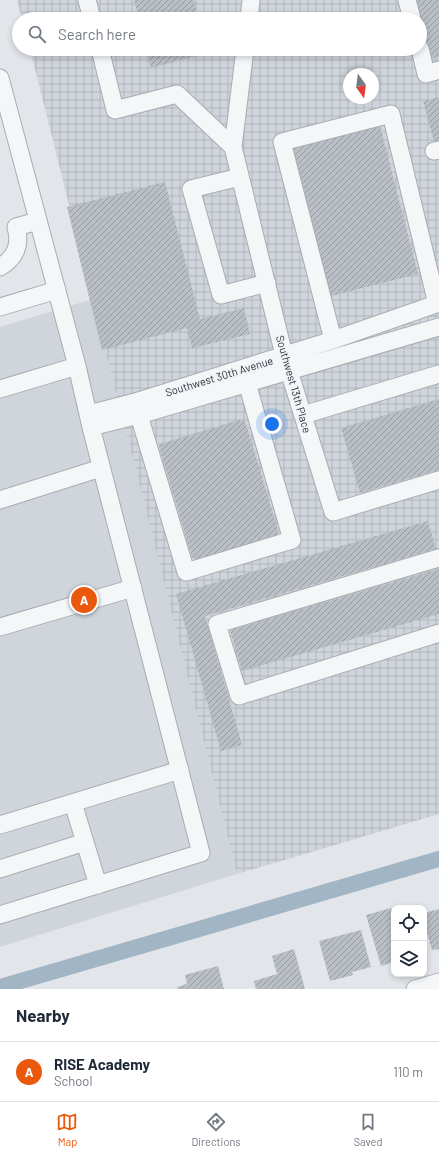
<!DOCTYPE html>
<style>
body{margin:0;font-family:Barlow,sans-serif;background:#f2f2f3;color:#1f2937}
.controls{position:absolute;right:12px;bottom:12px;display:grid;overflow:hidden;border-radius:8px;box-shadow:0 2px 6px #0003}
.controls button{width:36px;height:36px;display:grid;place-items:center;padding:0;border:0;border-bottom:1px solid #e0e1e3;background:#fff;color:#1f2937;font:20px sans-serif}
.compass{position:absolute;left:343px;top:68px;width:36px;height:36px;border-radius:50%;background:#fff;box-shadow:0 2px 6px #0003;rotate:166deg}
.you{position:absolute;left:272px;top:424px;width:14px;height:14px;margin:-10px;border:3px solid #fff;border-radius:50%;background:#1a73e8;box-shadow:0 0 0 6px #1a73e833}
.badge{display:grid;place-items:center;width:26px;height:26px;border-radius:50%;background:#ea580c;color:#fff;font-size:13px;font-weight:700}
.pin{position:absolute;translate:-50% -50%;border:2px solid #fff;box-shadow:0 1px 4px #0006}
.list{margin:0;padding:0;list-style:none}
h2{display:flex;justify-content:space-between;align-items:center;height:52px;margin:0;padding:0 16px;font-size:17px}
h2 small{font-size:13px;font-weight:400;color:#747a83}
.list li{display:grid;grid-template-columns:26px 1fr auto;gap:12px;align-items:center;box-sizing:border-box;height:60px;padding:0 16px;border-top:1px solid #e0e1e3}
.list b{display:block;font-size:15px;white-space:nowrap}
.list p{margin:0;font-size:13px;white-space:nowrap;color:#747a83}
.list em{font-size:13px;font-style:normal;color:#747a83}
.icon{flex:none;width:22px;height:22px;fill:none;stroke:currentColor;stroke-width:2;stroke-linecap:round;stroke-linejoin:round}
.map{position:relative;flex:none;width:439px;height:989px;overflow:hidden}
.search{position:absolute;background:#fff;box-shadow:0 2px 6px #0003;left:12px;right:12px;top:12px;height:44px;display:flex;align-items:center;gap:10px;box-sizing:border-box;padding:0 14px;border-radius:22px;color:#747a83;font-size:15px}
.sheet{height:112px;background:#fff}
nav{display:flex;justify-content:space-around;align-items:center;box-sizing:border-box;height:56px;border-top:1px solid #e0e1e3;background:#fff;font-size:11px;color:#747a83}
nav a{display:grid;justify-items:center;gap:2px}
nav .on{color:#ea580c}
.map>svg:first-child{display:block}
.built{fill:#d0d5db}
.industrial{fill:url(#industrial-grid);fill-rule:evenodd}
.lines{fill:none;stroke-linecap:round;stroke-linejoin:round}
.canal{stroke:#a1b5c5;stroke-width:16}
.building{fill:url(#building-hatch)}
.minor-casing{stroke:#a8acb3;stroke-width:19}
.minor{stroke:#f4f6f8;stroke-width:17}
.labels{text-anchor:middle;dominant-baseline:central;stroke-width:3;stroke-linejoin:round;paint-order:stroke}
.street-label{font-size:11px;fill:#2c343f;stroke:#f1f4f6}
</style>
<div class="map">
<svg width="439" height="989" viewBox="0 0 439 989">
<defs>
<pattern id="industrial-grid" width="8" height="8" patternUnits="userSpaceOnUse"><rect width="8" height="8" fill="#d0d5db"/><path d="M0 4h8M4 0v8" fill="none" stroke="#b3b7bd"/></pattern>
<pattern id="building-hatch" width="6" height="6" patternUnits="userSpaceOnUse"><rect width="6" height="6" fill="#babfc5"/><path d="M-1 1l2-2M0 6l6-6M5 7l2-2" fill="none" stroke="#979ca1"/></pattern>
</defs>
<rect width="100%" height="100%" fill="#e2e5e9"/>
<!-- built -->
<path class="built" d="M93,299L237,874L0,947V327Z"/>
<!-- industrial -->
<path class="industrial" d="M17,0H439V814L237,874L30,49H420V19H22ZM349,74H373V98H349Z"/>
<g class="lines">
<!-- canal -->
<path class="canal" d="M0,987L439,859"/>
</g>
<!-- building -->
<path class="building" d="M134,0H194L199,19H139Z
M416,0H439V57L431,59Z
M146,49H206L207,53L151,68Z
M439,97V140L434,142L423,101Z
M380,126L418,274L331,296L293,148Z
M165,182L200,319L244,308L250,334L192,348L187,328L102,350L67,207Z
M439,399V470L360,493L341,428Z
M239,420H244L246,424L278,530V534L275,536L198,560L194,559L192,557L159,446L163,443Z
M428,521L436,549L205,616L242,745L221,751L176,594Z
M439,569V614L242,671L230,630Z
M391,908L394,916V962L381,966L366,915Z
M439,909V949L432,950L424,922V913Z
M361,930L371,967L352,972L353,975L330,981L319,941Z
M294,949L305,989H256L254,981L277,974L272,956Z
M218,966L224,989H178L177,987L187,984L185,975Z"/>
<g class="lines">
<defs>
<path id="minor" d="M87,0L92,19
M407,0L412,19
M249,19L251,0
M100,49L115,110L177,94L233,147
M245,49L233,147L284,355L333,512L439,480
M420,49L426,74L439,70
M0,78L77,366L91,427L201,853L0,915
M434,151L439,150
M240,177L191,189L221,295L267,283
M0,267C16,258 21,244 16,227L38,221
M0,307L57,290
M333,340L282,142L391,114L437,304
M0,389L77,366
M135,402L186,572L292,540L247,383
M89,414L135,402L333,340L439,303
M303,415L439,374
M91,427L139,415L439,327
M0,500L101,468
M439,558L217,624L239,696L439,633
M0,627L133,588
M73,803L98,885
M0,825L180,770
M0,869L85,842
M415,989L439,982"/>
</defs>
<!-- minor casing -->
<use href="#minor" class="minor-casing"/>
<!-- minor -->
<use href="#minor" class="minor"/>
</g>
<g class="labels">
<!-- street labels -->
<g class="street-label">
<text transform="translate(219 376) rotate(-17)">Southwest 30th Avenue</text>
<text transform="translate(294 384) rotate(74)">Southwest 13th Place</text>
</g>
</g>
</svg>
<div class="controls">
<button><svg class="icon" aria-label="locate" viewBox="0 0 24 24"><circle cx="12" cy="12" r="6"/><path d="M12 2v4M12 18v4M2 12h4M18 12h4"/></svg></button>
<button><svg class="icon" aria-label="layers" viewBox="0 0 24 24"><path d="M12 4l9 5-9 5-9-5zM3 14l9 5 9-5"/></svg></button>
</div>
<svg class="compass" viewBox="-18 -18 36 36"><path d="M0-13l5 13h-10z" fill="#e53935"/><path d="M0 13l5-13h-10z" fill="#747a83"/></svg>
<div class="you"></div>
<div class="pin badge" style="left:84px;top:600px">A</div>
<div class="search"><svg class="icon" aria-label="search" viewBox="0 0 24 24"><circle cx="10" cy="10" r="6"/><path d="M15 15l6 6"/></svg>Search here</div>
</div>
<section class="sheet">
<h2>Nearby<small></small></h2>
<ul class="list">
<li><span class="badge">A</span><div><b>RISE Academy</b><p>School</p></div><em>110 m</em></li>
</ul>
</section>
<nav>
<a class="on"><svg class="icon" aria-label="map" viewBox="0 0 24 24"><path d="M3 6l6-2 6 2 6-2v14l-6 2-6-2-6 2zM9 4v14M15 6v14"/></svg>Map</a>
<a><svg class="icon" aria-label="directions" viewBox="0 0 24 24"><path d="M12 3l9 9-9 9-9-9zM9 14v-3h6M13 9l2 2-2 2"/></svg>Directions</a>
<a><svg class="icon" aria-label="saved" viewBox="0 0 24 24"><path d="M7 4h10v16l-5-4-5 4z"/></svg>Saved</a>
</nav>
